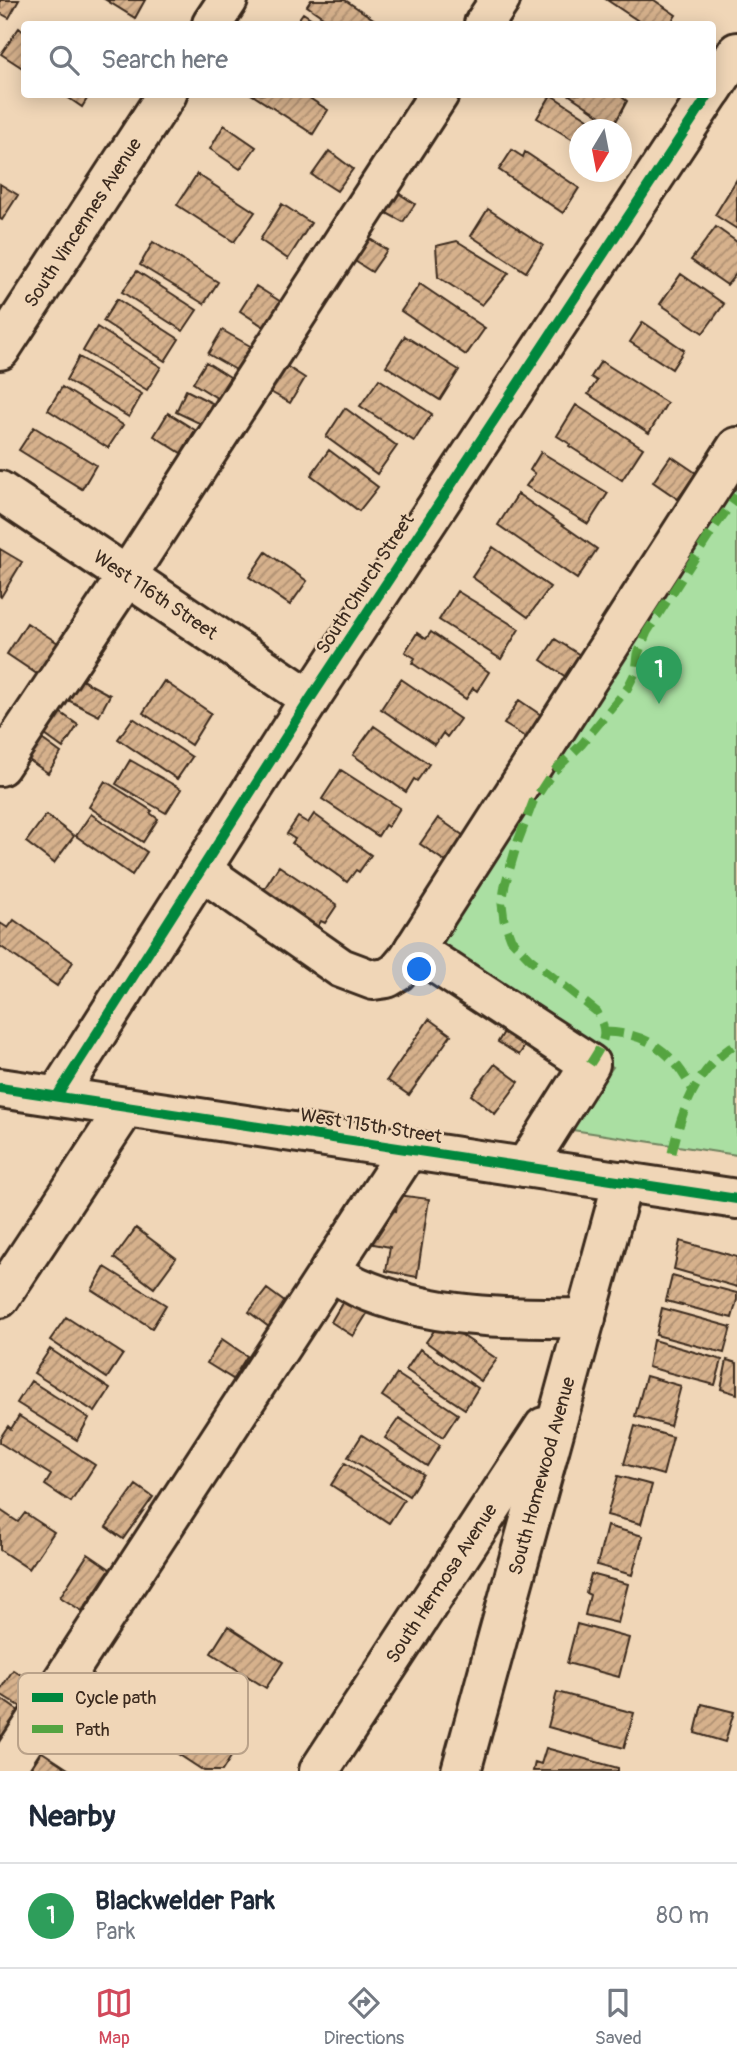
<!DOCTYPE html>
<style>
body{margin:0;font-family:Pangolin,sans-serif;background:#f6f6f7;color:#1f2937}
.compass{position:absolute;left:569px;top:119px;width:63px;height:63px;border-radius:50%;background:#fff;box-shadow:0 4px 18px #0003;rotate:190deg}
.you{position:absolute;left:420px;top:970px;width:24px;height:24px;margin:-18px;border:5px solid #fff;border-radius:50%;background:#1a73e8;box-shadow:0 0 0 10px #1a73e833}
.badge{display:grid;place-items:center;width:46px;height:46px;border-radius:50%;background:#d1495b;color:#fff;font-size:23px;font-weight:700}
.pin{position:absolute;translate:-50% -58px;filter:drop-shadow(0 2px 4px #0008)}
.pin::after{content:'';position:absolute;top:37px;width:24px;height:21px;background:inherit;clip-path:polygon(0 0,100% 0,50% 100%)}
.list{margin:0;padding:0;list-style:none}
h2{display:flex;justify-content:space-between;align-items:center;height:91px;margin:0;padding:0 28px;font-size:30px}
h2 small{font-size:23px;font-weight:400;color:#747a83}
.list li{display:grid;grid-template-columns:46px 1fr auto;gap:21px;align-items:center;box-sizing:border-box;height:105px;padding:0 28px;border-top:2px solid #e0e1e3}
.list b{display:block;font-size:26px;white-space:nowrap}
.list p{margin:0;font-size:23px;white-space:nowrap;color:#747a83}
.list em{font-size:23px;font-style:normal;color:#747a83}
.icon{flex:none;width:38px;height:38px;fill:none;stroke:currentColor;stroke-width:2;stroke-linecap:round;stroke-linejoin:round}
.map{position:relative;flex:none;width:737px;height:1771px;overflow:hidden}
.search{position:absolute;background:#fff;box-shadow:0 4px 18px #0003;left:21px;right:21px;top:21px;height:77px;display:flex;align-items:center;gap:18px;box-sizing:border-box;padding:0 24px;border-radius:7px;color:#747a83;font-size:26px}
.sheet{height:196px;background:#fff}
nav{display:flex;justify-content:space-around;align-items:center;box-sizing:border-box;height:98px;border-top:2px solid #e0e1e3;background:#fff;font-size:19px;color:#747a83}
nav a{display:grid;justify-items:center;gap:4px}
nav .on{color:#d1495b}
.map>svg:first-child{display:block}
.green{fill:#aadfa2;stroke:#728460;stroke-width:2}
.building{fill:url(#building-hatch);stroke:#3b2a1e;stroke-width:2}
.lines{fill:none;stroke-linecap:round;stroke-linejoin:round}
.minor-casing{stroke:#3b2a1e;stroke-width:44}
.major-casing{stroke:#3b2a1e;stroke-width:44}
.minor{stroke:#f0d6b7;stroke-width:38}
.major{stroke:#f0d6b7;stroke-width:38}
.quiet{stroke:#54a441;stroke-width:9;stroke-dasharray:18 9;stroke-linecap:butt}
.cycleway-casing{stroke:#f0d6b7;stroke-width:15}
.cycleway{stroke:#00873e;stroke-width:10}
.labels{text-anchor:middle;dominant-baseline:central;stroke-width:5;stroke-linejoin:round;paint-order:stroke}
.street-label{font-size:19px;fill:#3b2a1e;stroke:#f0d6b7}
.key{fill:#f0d6b7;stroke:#baa289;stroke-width:2}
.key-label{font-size:19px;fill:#3b2a1e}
</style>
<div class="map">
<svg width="737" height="1771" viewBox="0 0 737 1771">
<defs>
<pattern id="building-hatch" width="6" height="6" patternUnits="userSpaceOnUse" patternTransform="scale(1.75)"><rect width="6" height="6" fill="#d6b18c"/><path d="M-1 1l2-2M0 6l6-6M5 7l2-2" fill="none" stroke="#af9072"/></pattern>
</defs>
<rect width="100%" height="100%" fill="#f0d6b7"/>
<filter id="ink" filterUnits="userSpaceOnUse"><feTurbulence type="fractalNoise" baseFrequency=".0143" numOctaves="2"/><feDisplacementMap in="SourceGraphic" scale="14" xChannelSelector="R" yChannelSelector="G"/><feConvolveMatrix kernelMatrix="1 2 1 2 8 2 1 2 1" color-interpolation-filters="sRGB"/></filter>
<g filter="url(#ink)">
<!-- green -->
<path class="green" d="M737,463V1155L566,1129L613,1067L425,945Z"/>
<!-- building -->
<path class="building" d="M0,0H19L9,18L0,13Z
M106,0H145L135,18Z
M311,0H345L381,24H333L307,6Z
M607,0H654L676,15L670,24H643Z
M303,13L320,24H295Z
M19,28L24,32V69L1,54Z
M63,94H90L82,107Z
M251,94H303L328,110L313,134Z
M568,94H618L627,101L614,125Z
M551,95L605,130H580V144L537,118Z
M224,125L256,147L240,169L210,149Z
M512,150L523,157L525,152L579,188L563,213L499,170Z
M329,151L353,169L337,191L312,175Z
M197,174L255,212L234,242L177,205Z
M737,179V229L715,215Z
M0,184L18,195L2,220L0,219Z
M395,191L415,204L403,222L383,211Z
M282,204L311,223L288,259L260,240Z
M488,209L543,245L526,272L471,236Z
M716,227L737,242V273L727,285L691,260Z
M364,235L387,250L372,272L350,258Z
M457,241L509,273L482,305L438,277L436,246Z
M153,242L218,282L204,304L140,265Z
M137,271L197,310L183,331L122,292Z
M681,274L724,304L703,333L660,304Z
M420,284L485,328L466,355L401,311Z
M256,286L286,305L269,330L240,311Z
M117,299L179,339L165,361L103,321Z
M643,322L684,350L672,369L630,342Z
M97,327L161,367L147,390L83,351Z
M222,330L252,347L238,371L208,354Z
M405,336L459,370L440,400L386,366Z
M79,357L142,394L129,417L66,380Z
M601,361L667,403L649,433L588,394L597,381L591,377Z
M206,362L230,377L217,398L193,383Z
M283,364L305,378L290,403L267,390Z
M379,379L432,414L414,441L360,406Z
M62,387L123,425L108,448L48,410Z
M186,390L212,403L201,424L176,412Z
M576,405L643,448L622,480L569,446L570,444L557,436Z
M345,408L397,446L377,474L326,437Z
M168,413L195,430L181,453L154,436Z
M34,427L96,465L82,489L19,450Z
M329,450L378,487L359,511L311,475Z
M541,452L608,493L588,524L526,486L535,474L530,470Z
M671,456L696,473L678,499L653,482Z
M518,494L597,549L577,579L498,525Z
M493,547L550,587L528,617L472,577Z
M0,549L22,562L1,597L0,596Z
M266,552L307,581L290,605L249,577Z
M457,591L519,629L501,659L439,620Z
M27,623L58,643L37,674L7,654Z
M431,632L489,672L477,691L473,688L466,699L412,663L415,658L405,652L417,633L426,639Z
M555,639L580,655L566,677L541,660Z
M78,678L110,695L99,716L66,699Z
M401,679L460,719L447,737L443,733L435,745L381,709Z
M164,681L211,713L191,745L143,713Z
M519,700L541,715L527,738L504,724Z
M57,710L78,725L63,748L41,732Z
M133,718L192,757L177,779L118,739Z
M374,726L429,764L417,781L414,779L406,792L353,755Z
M39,737L61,753L48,773L26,758Z
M130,760L181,789L166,813L116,784Z
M341,770L400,808L388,827L385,825L378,836L322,799Z
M105,781L152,811L150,813L158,819L143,842L89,807Z
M91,814L147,852L132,875L76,836Z
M314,814L371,855L359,872L356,870L347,882L292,843L295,839L287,834L298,817L308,823Z
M46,815L74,836L54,863L26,842Z
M438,818L467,838L449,864L420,844Z
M279,866L337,905L325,923L321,921L314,933L259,897Z
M14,920L73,962L57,986L0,946V923L8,928Z
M429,1019L451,1035L409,1095L387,1080Z
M508,1025L530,1038L519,1055L498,1042Z
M495,1064L519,1082L495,1114L471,1095Z
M398,1195L429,1199L417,1277L386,1271L390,1247L363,1242L384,1208L396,1211Z
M136,1228L176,1258L154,1288L114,1258Z
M680,1241L737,1257V1287L674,1269Z
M105,1267L166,1305L152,1328L92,1290Z
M672,1276L737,1293V1300L732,1318L666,1301Z
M267,1289L290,1306L273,1330L249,1312Z
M345,1298L368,1312L353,1336L331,1322Z
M662,1308L731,1327L724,1353L656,1335Z
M66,1317L123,1354L107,1378L50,1340Z
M441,1321L497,1359L481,1381L426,1342Z
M222,1339L247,1356L233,1379L207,1363Z
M653,1340L722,1360L715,1385L648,1367Z
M50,1349L110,1389L95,1412L34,1373Z
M420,1349L478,1388L465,1409L406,1370Z
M727,1360L737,1363V1394L721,1389Z
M397,1374L458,1414L443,1437L382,1396Z
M646,1376L681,1386L670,1426L635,1416Z
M31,1381L89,1418L77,1440L17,1403Z
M19,1416L95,1465L71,1502L45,1485L51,1475L0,1443V1438L8,1426L11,1429Z
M399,1418L440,1445L427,1466L385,1438Z
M635,1426L673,1437L663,1475L624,1464Z
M362,1435L423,1474L409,1496L348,1457Z
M345,1463L404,1500L389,1523L331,1485Z
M618,1476L652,1485L641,1524L607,1515Z
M136,1485L153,1497L123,1539L106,1527Z
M0,1510L18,1522L25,1513L54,1532L29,1569L0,1550Z
M607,1526L643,1536L632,1575L597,1565Z
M88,1554L110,1569L82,1611L60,1597Z
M591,1574L628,1584L618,1623L585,1615L590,1595L586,1593Z
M577,1624L629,1638L619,1677L567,1663Z
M228,1626L283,1662L266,1688L211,1653Z
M13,1670L37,1685L23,1708L0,1694V1690Z
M557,1692L634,1713L624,1748L548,1727Z
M0,1698L20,1712L1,1740L0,1739Z
M702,1704L734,1712L725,1742L695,1733Z
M177,1711L236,1749L222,1771H204L155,1739L170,1715L173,1717Z
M36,1748L71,1771H20Z
M546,1748L618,1768V1771H533L535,1762L541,1764Z"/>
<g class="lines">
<defs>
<g id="minor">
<path d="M484,24L500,0"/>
<path d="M712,90L737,52"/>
<path id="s1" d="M0,491L310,699"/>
<path d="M0,766L127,576L439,94"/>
<path d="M201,870L341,968L373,980L387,978L397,972L408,959L737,447"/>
<path d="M414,949L590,1064L525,1167"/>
<path d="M0,1088L737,1199"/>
<path d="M57,1096L310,699L709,94"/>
<path d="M330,1270C339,1276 348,1282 358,1287C429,1318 509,1319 586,1318"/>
<path d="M0,1298L126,1107"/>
<path d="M4,1771L409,1149"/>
<path id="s2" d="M319,1771L544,1427"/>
<path id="s3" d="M461,1771L623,1181"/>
</g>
<g id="major">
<path d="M212,24L228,0"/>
<path id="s4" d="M0,350L167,94"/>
</g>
</defs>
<!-- minor casing -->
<use href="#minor" class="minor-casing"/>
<!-- major casing -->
<use href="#major" class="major-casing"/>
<!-- minor -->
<use href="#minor" class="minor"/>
<!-- major -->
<use href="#major" class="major"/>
<!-- quiet -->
<path class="quiet" d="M605,1032C649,1033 673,1052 693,1091
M590,1064C603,1044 610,1034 597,1012L529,958L511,939L504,920L502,904L505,885L517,844L533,802L552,773L582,744L627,689L636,671L638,654L647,632L716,525L737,496
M672,1153C683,1107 695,1071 737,1043"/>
<defs>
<path id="cycleway" d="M0,1088L737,1199
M57,1096L310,699L709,94"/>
</defs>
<!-- cycleway casing -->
<use href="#cycleway" class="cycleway-casing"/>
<!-- cycleway -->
<use href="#cycleway" class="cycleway"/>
</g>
</g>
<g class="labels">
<!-- street labels -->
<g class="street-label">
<text stroke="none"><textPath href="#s4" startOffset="152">South Vincennes Avenue</textPath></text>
<text transform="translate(365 584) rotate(-57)">South Church Street</text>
<text stroke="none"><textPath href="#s1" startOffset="187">West 116th Street</textPath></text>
<text transform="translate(371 1126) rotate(9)">West 115th Street</text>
<text stroke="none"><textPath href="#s3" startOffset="306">South Homewood Avenue</textPath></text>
<text stroke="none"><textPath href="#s2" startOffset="224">South Hermosa Avenue</textPath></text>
</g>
</g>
<!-- legend -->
<rect x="18" y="1673" width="230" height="81" rx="10" class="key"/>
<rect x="32" y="1693" width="31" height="9" fill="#00873e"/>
<rect x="32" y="1725" width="31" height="8" fill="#54a441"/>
<g class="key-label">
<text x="75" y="1704">Cycle path</text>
<text x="75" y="1736">Path</text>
</g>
</svg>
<svg class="compass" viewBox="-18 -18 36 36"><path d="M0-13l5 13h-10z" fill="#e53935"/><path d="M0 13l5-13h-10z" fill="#747a83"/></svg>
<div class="you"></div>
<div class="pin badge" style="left:659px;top:704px;background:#2e9e5b">1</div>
<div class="search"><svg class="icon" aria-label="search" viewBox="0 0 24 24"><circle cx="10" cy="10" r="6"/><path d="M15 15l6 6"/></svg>Search here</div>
</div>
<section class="sheet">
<h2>Nearby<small></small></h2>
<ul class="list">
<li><span class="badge" style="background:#2e9e5b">1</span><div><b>Blackwelder Park</b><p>Park</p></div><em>80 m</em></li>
</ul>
</section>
<nav>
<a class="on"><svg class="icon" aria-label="map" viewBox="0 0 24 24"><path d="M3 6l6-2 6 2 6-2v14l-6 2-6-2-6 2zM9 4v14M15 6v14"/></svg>Map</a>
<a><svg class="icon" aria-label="directions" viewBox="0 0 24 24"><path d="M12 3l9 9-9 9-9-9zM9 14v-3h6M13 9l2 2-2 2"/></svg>Directions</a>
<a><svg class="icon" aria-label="saved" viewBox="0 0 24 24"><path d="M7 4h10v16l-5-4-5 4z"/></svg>Saved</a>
</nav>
